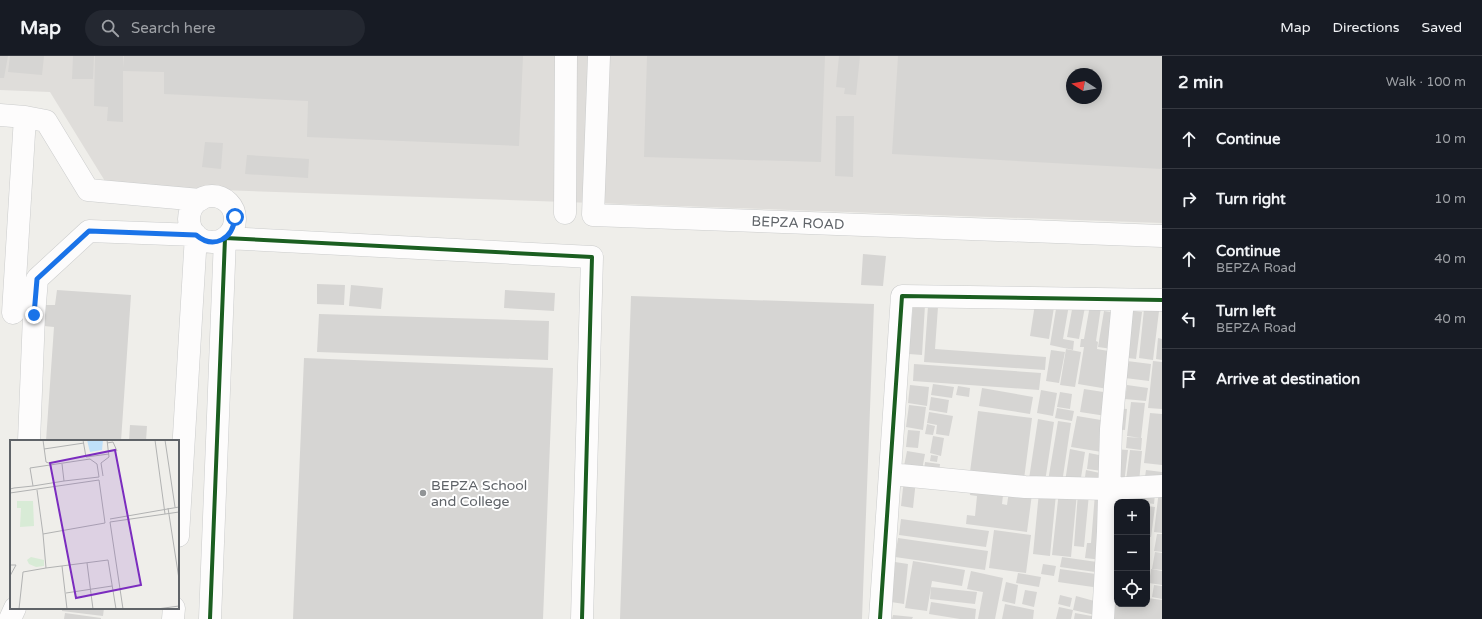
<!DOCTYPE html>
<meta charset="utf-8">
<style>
body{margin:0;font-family:"Varela Round",sans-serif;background:#242831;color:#f1f3f6}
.controls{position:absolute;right:12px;bottom:12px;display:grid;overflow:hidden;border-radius:8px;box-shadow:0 2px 10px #0003}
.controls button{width:36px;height:36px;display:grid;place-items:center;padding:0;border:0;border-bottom:1px solid #363941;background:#171b24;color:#f1f3f6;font:20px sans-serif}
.compass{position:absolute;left:1066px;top:12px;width:36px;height:36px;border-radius:50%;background:#171b24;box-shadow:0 2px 10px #0003;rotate:281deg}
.stop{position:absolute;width:12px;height:12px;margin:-9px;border:3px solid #1a73e8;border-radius:50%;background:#fff}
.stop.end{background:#1a73e8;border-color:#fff;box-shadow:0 1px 4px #0008}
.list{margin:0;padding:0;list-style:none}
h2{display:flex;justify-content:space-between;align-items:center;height:52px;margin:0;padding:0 16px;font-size:17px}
h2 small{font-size:13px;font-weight:400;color:#9ea1a6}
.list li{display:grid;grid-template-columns:26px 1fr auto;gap:12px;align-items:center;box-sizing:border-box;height:60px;padding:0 16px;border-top:1px solid #363941}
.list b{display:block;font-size:15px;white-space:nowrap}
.list p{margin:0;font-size:13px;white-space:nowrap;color:#9ea1a6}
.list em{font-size:13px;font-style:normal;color:#9ea1a6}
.icon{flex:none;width:22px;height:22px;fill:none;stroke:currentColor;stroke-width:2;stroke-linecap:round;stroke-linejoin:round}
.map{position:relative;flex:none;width:1162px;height:563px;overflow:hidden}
header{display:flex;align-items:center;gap:24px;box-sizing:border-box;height:56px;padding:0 20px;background:#171b24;border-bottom:1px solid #363941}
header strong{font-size:19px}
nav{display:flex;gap:22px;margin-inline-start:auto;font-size:14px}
.search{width:280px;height:36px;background:#242831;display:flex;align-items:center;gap:10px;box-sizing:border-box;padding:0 14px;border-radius:22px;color:#9ea1a6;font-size:15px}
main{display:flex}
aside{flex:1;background:#171b24}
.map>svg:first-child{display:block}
.industrial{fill:#dfddda;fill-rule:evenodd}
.building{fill:#d6d5d3;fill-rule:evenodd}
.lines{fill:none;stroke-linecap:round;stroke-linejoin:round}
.minor-casing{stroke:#cbcccc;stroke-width:23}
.minor{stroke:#fdfcfc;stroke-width:22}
.cycleway-casing{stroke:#fff;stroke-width:6}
.cycleway{stroke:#1b5e20;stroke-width:4}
.route{stroke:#1a73e8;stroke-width:5}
.poi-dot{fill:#919496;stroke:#fff;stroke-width:1.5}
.labels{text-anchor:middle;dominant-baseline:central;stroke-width:4;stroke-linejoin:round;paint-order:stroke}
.street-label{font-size:14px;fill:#5f6368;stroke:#fff}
.poi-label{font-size:14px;fill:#5f6368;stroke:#fff;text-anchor:start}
.inset-road{fill:none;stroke:#b1b2b2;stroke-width:1}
.view{fill:#7b2cbf;fill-opacity:0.15;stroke:#7b2cbf;stroke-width:2}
.inset-edge{fill:none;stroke:#5f6368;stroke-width:2}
</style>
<header>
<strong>Map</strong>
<div class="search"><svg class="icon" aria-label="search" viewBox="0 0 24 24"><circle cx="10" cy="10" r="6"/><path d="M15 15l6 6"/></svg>Search here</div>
<nav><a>Map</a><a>Directions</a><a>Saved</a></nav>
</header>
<main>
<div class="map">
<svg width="1162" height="563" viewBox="0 0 1162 563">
<rect width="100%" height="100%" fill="#efeeea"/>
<!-- industrial -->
<path class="industrial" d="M0,0H1162V167L108,130L50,36L0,34ZM1072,18H1096V42H1072Z"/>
<!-- building -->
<path class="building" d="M0,0H8L4,22H0Z
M10,0H44L42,19L8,16Z
M73,0H94L93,23H72Z
M95,0H123L124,12V0H523L519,90L307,81L308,45L164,38V16L123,15V66L107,65L108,51L94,50Z
M647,0H825L821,106L644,101Z
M839,0H860L856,39L844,38L845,32L836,31Z
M898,0H1162V113L892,98ZM1072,18H1096V42H1072Z
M836,60H854L853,121L835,120Z
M205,86L223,87L221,113L202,111Z
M247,99L309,103L308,122L245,118Z
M863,198L886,200L883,230L861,229Z
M317,228L345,229L344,249L317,248Z
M351,229L383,232L381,253L349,250Z
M57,234L131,239L121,385H46L54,271L44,270L46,249H55Z
M505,234L555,237L554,255L504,252Z
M631,240L874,248L862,563H620Z
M1057,247L1069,249L1063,283L1074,285L1073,294L1050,289Z
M1035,248L1054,251L1049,283L1030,280Z
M1073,248L1085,251L1079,283L1067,281Z
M913,249H925L922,299L909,298Z
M1090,249L1101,251L1096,285L1098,286L1097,293L1114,296L1108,333L1078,328L1084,291H1080L1081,283H1084Z
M928,250L938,251L935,293L1046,301L1045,314L924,306Z
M1144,253L1159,255L1153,304L1139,302Z
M1126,254L1142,256L1136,303L1120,301Z
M1104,255L1118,257L1112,293L1098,291Z
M319,258L549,265L548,304L317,296Z
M1158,282L1162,283V304L1156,303Z
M1066,293L1081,296L1075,331L1060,329Z
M1051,294L1065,296L1059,327L1046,325Z
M304,302L553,312L543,563H293Z
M1119,304L1151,308L1149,325L1117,321Z
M1153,305L1162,306V353L1148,352Z
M914,308L1041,317L1039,334L913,325Z
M933,328L954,331L952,342L931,339Z
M910,329L929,331L927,350L908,347Z
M1127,329L1148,332L1146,345L1125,343Z
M958,330L970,332L969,341L956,339Z
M982,332L1033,341L1030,358L979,350Z
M1084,333L1110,337L1106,360L1080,356Z
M1041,334L1057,337L1053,360L1037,357Z
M1060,336L1072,338L1070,353L1057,351Z
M931,341L949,344L947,357L929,354Z
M1131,346L1145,347L1141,382L1127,380Z
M909,349L926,351L923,374L906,371Z
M1057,352L1074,355L1072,365L1055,362Z
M1116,352L1127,353L1125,374L1113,373Z
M978,355L1032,362L1024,423L970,416Z
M929,356L953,360L949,380L936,378L937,369L927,367Z
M1150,357L1162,358V409L1144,407Z
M1077,360L1107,365L1102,396L1071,391Z
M1038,363L1054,366L1045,426L1029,423Z
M1058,365L1071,367L1062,427L1048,425Z
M927,368L935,370L933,379L925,378Z
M130,369L147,370L146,385H129Z
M908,374L920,375L918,392L906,391Z
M933,380L944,382L941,400L930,397Z
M1127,381L1142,382L1141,394L1126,392Z
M1070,393L1085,396L1080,428L1065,426Z
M1114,393L1128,394L1124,428L1110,426Z
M1130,394L1142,395L1139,426L1126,424Z
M907,395L925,398L922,414L904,410Z
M1089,397L1104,400L1102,415L1087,413Z
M931,399L938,400L937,406L930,405Z
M925,406L940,408L939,417L924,414Z
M1086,414L1100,417L1097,431L1084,428Z
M1146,414L1162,416L1160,429L1144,428Z
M904,423L916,424L913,452L901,450Z
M971,430L1003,439L1002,448L1007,449L1009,435L1032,438L1027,476L966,468L967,459L975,460L977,440L970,439Z
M1118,434L1155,438L1154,448L1147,447V446L1117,445Z
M1159,434H1162V477L1154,476Z
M1059,435L1077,437L1071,501L1052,499Z
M1039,436L1056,438L1050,500L1033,498Z
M1078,437L1089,438L1084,491L1074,490Z
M1095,438L1108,439L1102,504L1085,502L1087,487H1091Z
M1147,450L1155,451L1151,481H1147Z
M901,463L989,475L986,491L899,479Z
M994,474L1031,479L1026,517L989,512Z
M1157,478H1162V496L1154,495Z
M898,482L988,495L985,514L895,501Z
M1155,496L1162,497V514L1152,513Z
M1062,501L1104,507L1102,517L1060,511Z
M913,505L965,514L962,530L932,525L927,555L905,552Z
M895,506L908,508L904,548L891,546Z
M1043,508L1056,510L1054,520L1041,518Z
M1060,513L1103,519L1100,532L1058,526Z
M1151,513L1162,515V529L1149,527Z
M971,515L1003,522L995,563H978L983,536L967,533Z
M1018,517L1041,521L1039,531L1016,527Z
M1006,526L1018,529L1015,548L1002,545Z
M1154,529L1162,530V543L1152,541Z
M931,531L977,536L975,548L930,543Z
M1025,534L1037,536L1034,551L1022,548Z
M1113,538H1117V548H1147V542L1162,544V563H1110Z
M1060,539L1072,542L1070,551L1058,548Z
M1076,540L1098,546L1095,559L1073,554Z
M931,546L976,553L975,563H960L929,558Z
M1005,548L1034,554L1033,563H1002Z
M1059,551L1073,554L1071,563H1056Z
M62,552H104L103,560L62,555Z
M65,557L101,562V563H64Z
M1075,557L1097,561L1096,563H1074Z
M893,559L913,561L912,563H892Z"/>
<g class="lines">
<defs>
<path id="minor" d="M599,0L593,159L1162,180
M0,59L25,61L46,65L88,134L200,144
M189 163a23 23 0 1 1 46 0a23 23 0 1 1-46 0Z
M565,157L566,0
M13,257L25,61
M29,385L34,259L37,223L89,175L196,179L178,480
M890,418L1025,431L1109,433L1162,430
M10,563L15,552
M173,563L174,552
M210,563L225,182L592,201L582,563
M880,563L902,240L1162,244
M1103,563L1108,475L1111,373L1123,244"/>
</defs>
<!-- minor casing -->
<use href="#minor" class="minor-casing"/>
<!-- minor -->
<use href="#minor" class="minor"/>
<defs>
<path id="cycleway" d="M210,563L225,182L592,201L582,563
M880,563L902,240L1162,244"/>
</defs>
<!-- cycleway casing -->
<use href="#cycleway" class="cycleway-casing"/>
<!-- cycleway -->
<use href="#cycleway" class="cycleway"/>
</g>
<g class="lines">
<!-- route -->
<path class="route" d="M34,259L37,223L89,175L196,179C214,194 233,183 235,161"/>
</g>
<!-- markers -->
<circle class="poi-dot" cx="423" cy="437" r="4"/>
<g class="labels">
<!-- street labels -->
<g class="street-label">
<text transform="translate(798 167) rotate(2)">BEPZA ROAD</text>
</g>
<!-- poi labels -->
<g class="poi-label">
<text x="431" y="429">BEPZA School<tspan x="431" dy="16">and College</tspan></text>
</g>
</g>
<!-- overview -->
<g transform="translate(10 384)">
<rect width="169" height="169" fill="#efeeea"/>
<path d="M7,61H23L24,86L10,87L11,68H7ZM21,117L34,120V126L26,127L19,124L17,120Z" fill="#d8ebd6"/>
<path d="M77,0H93L92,10L80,12Z" fill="#bfe0f9"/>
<path class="inset-road" d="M33,0L36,22L41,24M73,0L76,17M145,0L155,74M155,0L165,67M97,3L103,2L107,11M34,9L74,3M76,17L99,14M52,24L54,41M93,36L91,23L99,17L97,0M0,49L4,48L23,46L54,41L89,37L87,24L80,19L20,28L23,46M0,53L89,40L95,83L33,94L27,50M158,68L169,139M100,79L169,67M33,94L36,128L98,120L106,169M77,123L83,169M0,125H6L0,136M52,126L57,169M56,153L102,146M9,169L13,132L36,128M113,169L100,82L169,72M147,169L169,166"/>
<path class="view" d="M105,10L131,145L66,158L40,23Z"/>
<rect width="169" height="169" class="inset-edge"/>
</g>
</svg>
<div class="controls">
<button>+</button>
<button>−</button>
<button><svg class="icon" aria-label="locate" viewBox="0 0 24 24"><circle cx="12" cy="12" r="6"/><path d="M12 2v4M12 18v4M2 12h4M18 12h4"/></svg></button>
</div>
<svg class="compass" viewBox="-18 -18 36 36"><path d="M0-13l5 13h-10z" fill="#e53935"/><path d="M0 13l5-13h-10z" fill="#9ea1a6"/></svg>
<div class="stop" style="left:235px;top:161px"></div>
<div class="stop end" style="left:34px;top:259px"></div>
</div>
<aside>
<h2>2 min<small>Walk · 100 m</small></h2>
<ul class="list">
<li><svg class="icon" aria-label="ahead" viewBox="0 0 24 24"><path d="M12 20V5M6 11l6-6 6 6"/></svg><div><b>Continue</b></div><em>10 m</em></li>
<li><svg class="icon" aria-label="right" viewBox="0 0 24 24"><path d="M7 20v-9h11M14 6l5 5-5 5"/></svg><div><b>Turn right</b></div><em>10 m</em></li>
<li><svg class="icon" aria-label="ahead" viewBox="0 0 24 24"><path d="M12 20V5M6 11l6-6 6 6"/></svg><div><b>Continue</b><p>BEPZA Road</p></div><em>40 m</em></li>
<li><svg class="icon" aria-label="left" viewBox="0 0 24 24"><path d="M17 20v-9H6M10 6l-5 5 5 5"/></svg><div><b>Turn left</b><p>BEPZA Road</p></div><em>40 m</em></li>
<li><svg class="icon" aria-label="arrive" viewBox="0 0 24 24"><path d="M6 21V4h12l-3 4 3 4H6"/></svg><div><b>Arrive at destination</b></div></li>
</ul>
</aside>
</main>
